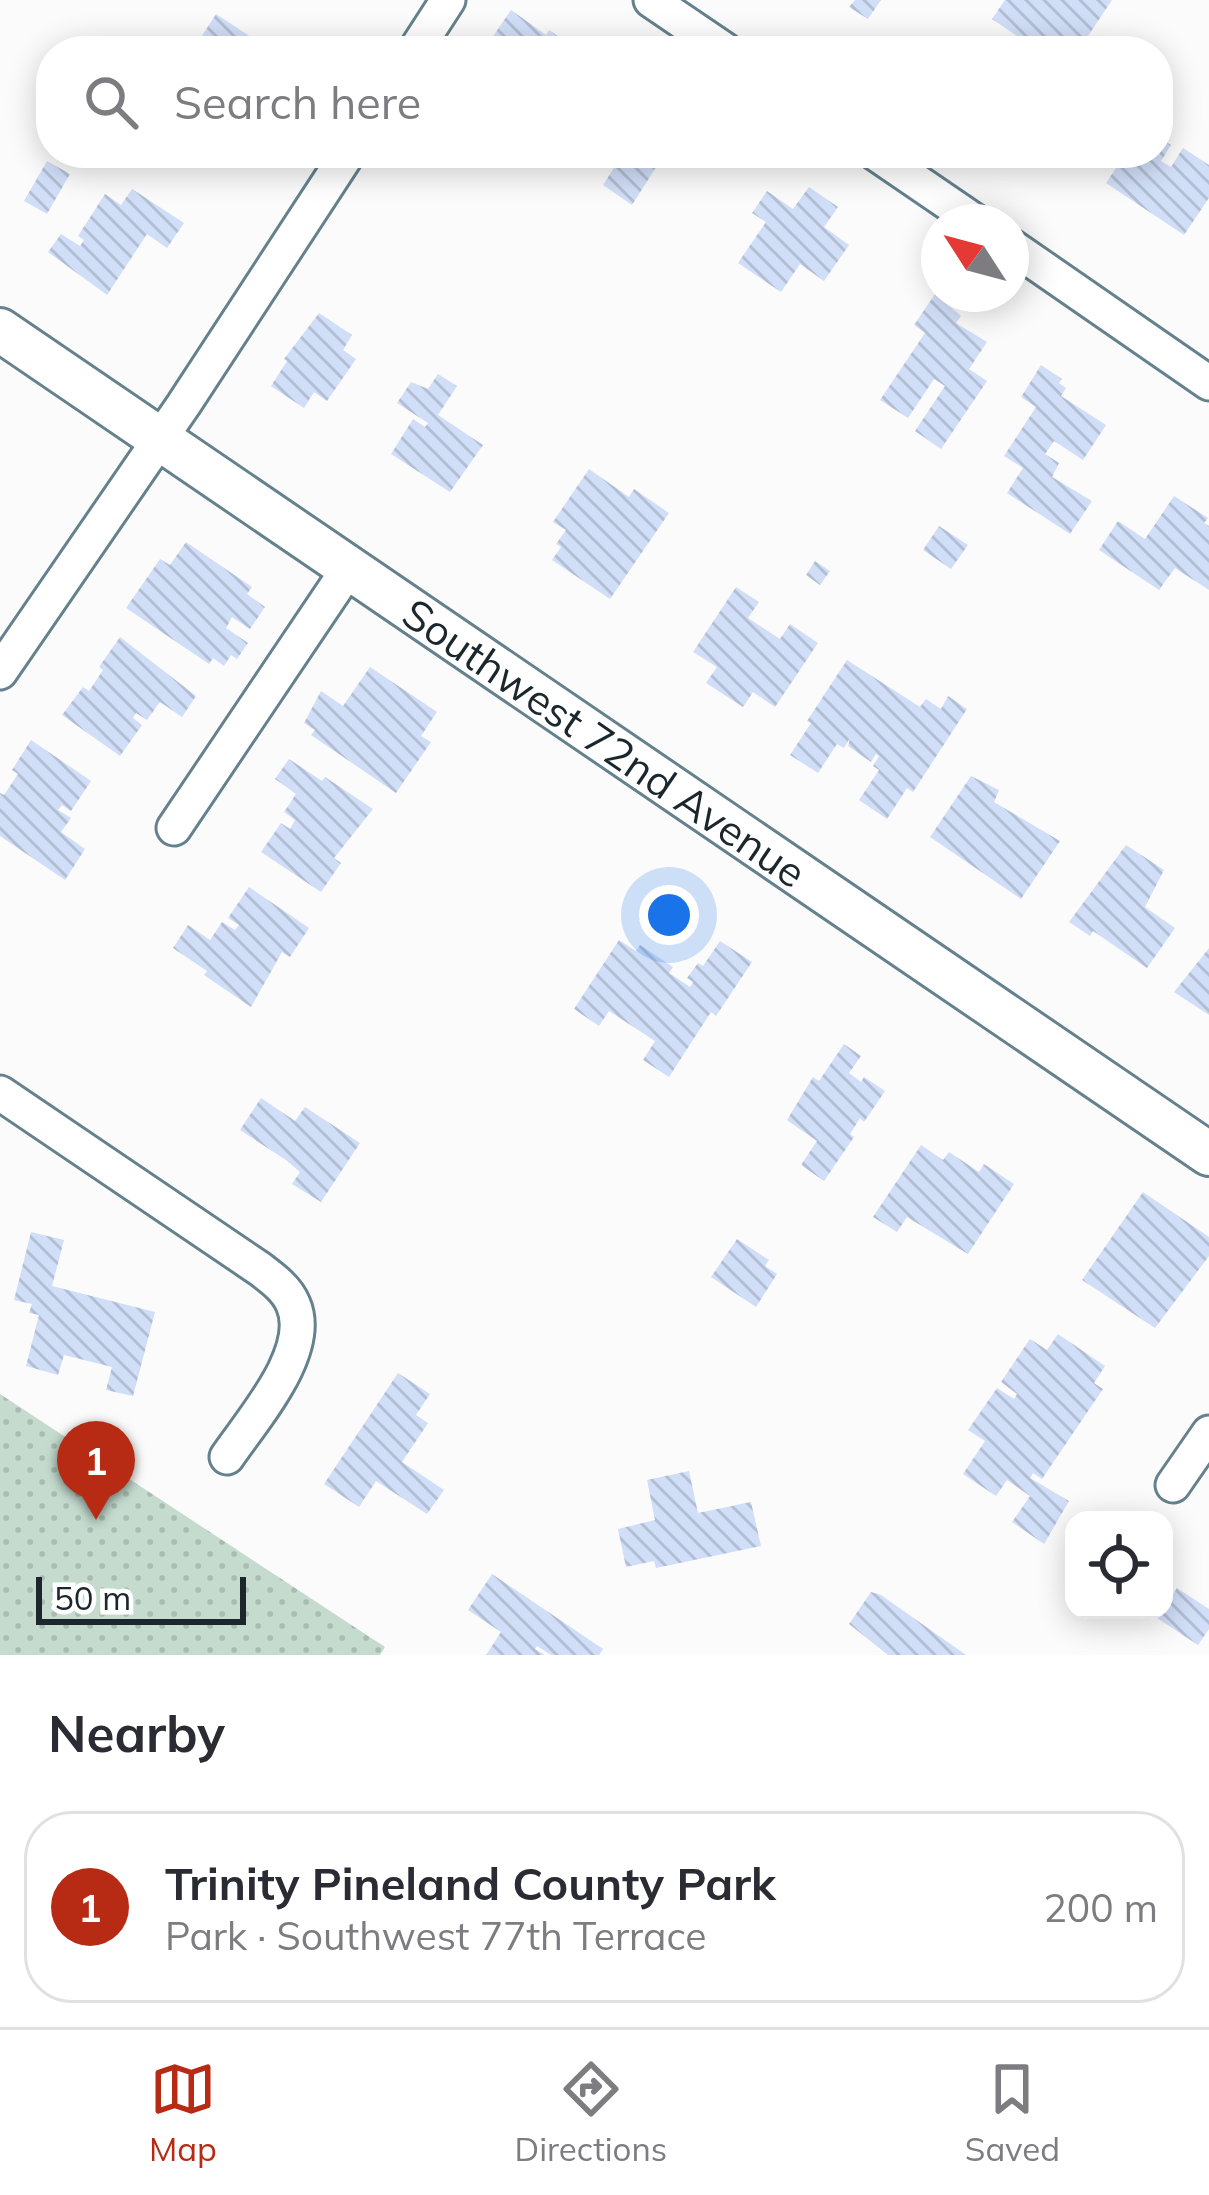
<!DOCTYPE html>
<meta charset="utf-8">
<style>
body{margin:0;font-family:Mulish,sans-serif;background:#f2f2f3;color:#2b2b33}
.controls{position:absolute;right:36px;bottom:36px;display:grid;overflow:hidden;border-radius:24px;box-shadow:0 6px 30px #0003}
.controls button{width:108px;height:108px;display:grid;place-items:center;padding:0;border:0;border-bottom:3px solid #e1e1e2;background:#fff;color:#2b2b33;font:60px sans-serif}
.compass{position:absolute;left:921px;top:204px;width:108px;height:108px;border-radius:50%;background:#fff;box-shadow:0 6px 30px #0003;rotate:306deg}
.scale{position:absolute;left:36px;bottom:30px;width:210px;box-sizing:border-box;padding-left:12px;border:6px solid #1b272c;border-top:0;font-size:33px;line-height:42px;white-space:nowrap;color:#1b272c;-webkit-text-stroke:9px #fff;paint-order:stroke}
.you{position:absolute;left:669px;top:915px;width:42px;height:42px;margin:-30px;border:9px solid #fff;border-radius:50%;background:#1a73e8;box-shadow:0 0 0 18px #1a73e833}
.badge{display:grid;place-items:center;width:78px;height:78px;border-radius:50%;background:#b72b14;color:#fff;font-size:39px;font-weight:700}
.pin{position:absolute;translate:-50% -99px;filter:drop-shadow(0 3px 6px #0008)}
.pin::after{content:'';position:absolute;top:63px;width:42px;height:36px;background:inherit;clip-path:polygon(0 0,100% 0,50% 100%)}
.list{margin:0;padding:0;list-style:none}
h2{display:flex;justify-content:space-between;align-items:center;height:156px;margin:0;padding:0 48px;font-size:51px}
h2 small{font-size:39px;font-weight:400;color:#7c7c81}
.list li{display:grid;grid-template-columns:78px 1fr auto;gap:36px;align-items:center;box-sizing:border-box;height:192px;margin:0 24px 24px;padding:0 24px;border:3px solid #e1e1e2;border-radius:48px}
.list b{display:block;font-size:45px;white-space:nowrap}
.list p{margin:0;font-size:39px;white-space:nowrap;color:#7c7c81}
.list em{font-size:39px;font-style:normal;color:#7c7c81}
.icon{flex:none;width:66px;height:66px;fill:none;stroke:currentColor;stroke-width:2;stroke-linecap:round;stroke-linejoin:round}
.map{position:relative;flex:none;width:1209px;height:1655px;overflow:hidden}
.search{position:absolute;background:#fff;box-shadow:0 6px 30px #0003;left:36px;right:36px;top:36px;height:132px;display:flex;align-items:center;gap:30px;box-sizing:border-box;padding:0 42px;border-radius:48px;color:#7c7c81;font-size:45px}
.sheet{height:372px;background:#fff}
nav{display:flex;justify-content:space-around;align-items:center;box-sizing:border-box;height:168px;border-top:3px solid #e1e1e2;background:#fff;font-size:33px;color:#7c7c81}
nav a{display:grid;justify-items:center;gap:6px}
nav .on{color:#b72b14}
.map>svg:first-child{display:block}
.park{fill:url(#park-dots)}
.building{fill:url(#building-back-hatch)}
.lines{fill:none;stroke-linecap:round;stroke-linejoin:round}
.minor-casing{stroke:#65818e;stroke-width:39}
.tertiary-casing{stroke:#65818e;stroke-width:48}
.minor{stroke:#fff;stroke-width:33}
.tertiary{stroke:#fff;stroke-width:42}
.labels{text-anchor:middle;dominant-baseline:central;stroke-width:9;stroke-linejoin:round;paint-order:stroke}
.street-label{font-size:42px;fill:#1b272c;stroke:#fff}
</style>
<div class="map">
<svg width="1209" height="1655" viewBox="0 0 1209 1655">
<defs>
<pattern id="park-dots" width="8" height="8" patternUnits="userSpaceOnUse" patternTransform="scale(3)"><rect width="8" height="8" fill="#c4dbce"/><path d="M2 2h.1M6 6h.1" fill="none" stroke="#a8bcb1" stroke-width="1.8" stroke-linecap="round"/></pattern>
<pattern id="building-back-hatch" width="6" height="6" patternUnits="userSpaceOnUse" patternTransform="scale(3)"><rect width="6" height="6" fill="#d0def7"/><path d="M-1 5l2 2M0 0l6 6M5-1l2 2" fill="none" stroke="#b2bed4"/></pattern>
</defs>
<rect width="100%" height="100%" fill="#fbfbfb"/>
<!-- park -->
<path class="park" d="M0,1394L385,1647L380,1655H0Z"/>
<!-- building -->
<path class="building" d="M855,0H881L868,19L849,7Z
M1005,0H1112L1078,51H1039L992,19Z
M511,10L546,35L549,30L575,48L483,51Z
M216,14L254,39L250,45L260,51H187L195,39L198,42Z
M1158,137L1171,145L1161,161L1171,167L1183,148L1209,165V198L1184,235L1106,183L1126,153H1158Z
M634,153H665L632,205L603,185L617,163L624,168Z
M47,161L70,174L47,214L24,201Z
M809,187L838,207L824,227L849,245L824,281L800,264L781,292L738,263L766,222L752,213L767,191L793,209Z
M132,189L184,223L167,248L147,234L107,295L48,252L61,234L80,246L84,240L78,236L105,194L121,205Z
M935,294L961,316L956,323L987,342L969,369L987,381L941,449L915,431L945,386L934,379L908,418L880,400L925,333L914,325Z
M319,313L352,335L343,350L356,359L327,401L314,392L304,408L271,386L287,361L284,359Z
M1041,365L1062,379L1059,383L1066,388L1061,396L1106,425L1083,460L1054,441L1045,454L1059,463L1052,477L1092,501L1070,534L1007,493L1023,468L1004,456L1036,407L1021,397Z
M438,374L457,386L438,415L483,445L450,492L391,454L413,419L425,427L428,423L397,403L411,382L428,389Z
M589,469L629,497L634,489L669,513L610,599L552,560L561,547L556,544L566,530L553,522Z
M1174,496L1208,518L1204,523L1209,526V590L1175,568L1159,590L1099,550L1118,521L1145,539Z
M939,526L968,545L951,569L923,550Z
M186,542L252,587L247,594L265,607L250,629L232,617L226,628L248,643L237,659L231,655L224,666L213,658L209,664L126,608L160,559L170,565Z
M815,561L830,571L820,585L806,575Z
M736,587L759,602L748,618L780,639L790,624L818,643L775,707L753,692L743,707L706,683L717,667L693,652Z
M120,637L196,696L182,717L160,702L147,720L136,713L133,718L142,725L120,756L62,715L83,687L89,691L103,670L99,667Z
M847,660L920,707L926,699L941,709L948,696L967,709L913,792L907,788L887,819L859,800L879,770L873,766L879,756L876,754L871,762L848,746L850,738L844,748L837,744L818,773L790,755L811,723L807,721Z
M370,667L437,712L421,736L431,742L396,793L311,735L315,730L304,723L321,691L343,706Z
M31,740L91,781L71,811L62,805L58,810L71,818L61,832L85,849L65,880L0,836V793L4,795L18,774L12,770Z
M289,759L322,781L325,777L373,809L334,858L341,863L321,892L261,852L281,823L290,829L295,820L284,812L296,794L275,779Z
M971,776L999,790L994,802L1060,841L1021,899L930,837Z
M1126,845L1164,870L1145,907L1175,928L1147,968L1093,931L1090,936L1069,922Z
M249,887L309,928L290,957L282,952L251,1007L204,975L207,971L173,948L188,925L210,940L222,922L235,930L239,925L228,918Z
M619,940L636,951L640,945L673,967L669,973L690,987L693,982L687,978L698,963L703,966L720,941L752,962L716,1016L711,1012L669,1077L643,1060L655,1041L609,1011L599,1026L574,1009Z
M1209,948V1015L1174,992Z
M844,1044L861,1056L849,1073L861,1082L864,1077L885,1091L864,1122L860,1118L850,1134L854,1137L824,1181L801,1165L817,1141L787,1120L813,1077L819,1081Z
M261,1098L295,1121L305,1107L360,1143L321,1202L292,1184L300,1172L286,1160L240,1130Z
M921,1145L943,1160L949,1152L979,1172L984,1164L1014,1184L968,1254L907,1217L897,1232L873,1217Z
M1143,1192L1209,1237V1256L1155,1328L1082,1280Z
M31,1232L64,1240L52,1286L155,1312L133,1396L106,1390L112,1367L64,1355L58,1375L26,1366L39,1315L29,1313L32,1304L14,1300Z
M737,1239L769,1260L765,1266L777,1274L756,1307L711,1277Z
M1058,1334L1105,1366L1094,1383L1103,1389L1042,1479L1033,1473L1030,1478L1069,1501L1044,1544L1012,1522L1030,1496L1007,1480L996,1496L963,1474L985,1441L968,1430L997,1388L1014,1399L1017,1394L1001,1382L1030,1339L1047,1350Z
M398,1373L430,1394L416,1415L428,1423L402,1462L444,1490L427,1514L376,1481L359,1507L324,1484Z
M689,1471L698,1513L751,1502L761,1546L656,1568L654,1561L626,1567L618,1529L655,1520L647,1480Z
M492,1574L603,1649L599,1655H551L537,1646L535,1649L545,1655H486L501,1632L468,1610Z
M1177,1588L1209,1609V1629L1198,1645L1157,1618Z
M871,1592L881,1595L966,1655H888L849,1624Z"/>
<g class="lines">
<defs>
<path id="minor" d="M651,0L726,51
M415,51L448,0
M875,153L976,222
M1011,246L1209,383
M0,672L184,404L348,153
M174,828L349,568
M0,1093L260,1269C272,1278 287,1289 293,1304C314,1351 252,1420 227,1457
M1173,1485L1209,1433"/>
<g id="tertiary">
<path id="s1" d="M0,330L1209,1154"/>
</g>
</defs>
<!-- minor casing -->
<use href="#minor" class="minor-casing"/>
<!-- tertiary casing -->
<use href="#tertiary" class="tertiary-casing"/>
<!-- minor -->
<use href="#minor" class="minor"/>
<!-- tertiary -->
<use href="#tertiary" class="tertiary"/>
</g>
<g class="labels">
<!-- street labels -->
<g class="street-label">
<text stroke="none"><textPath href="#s1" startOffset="732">Southwest 72nd Avenue</textPath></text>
</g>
</g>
</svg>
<div class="controls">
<button><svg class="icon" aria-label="locate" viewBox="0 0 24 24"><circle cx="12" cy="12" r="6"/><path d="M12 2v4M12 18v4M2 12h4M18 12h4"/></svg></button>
</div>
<svg class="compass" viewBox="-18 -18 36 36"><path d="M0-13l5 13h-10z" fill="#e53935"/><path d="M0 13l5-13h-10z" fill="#7c7c81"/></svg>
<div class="scale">50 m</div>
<div class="you"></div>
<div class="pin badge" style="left:96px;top:1520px">1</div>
<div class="search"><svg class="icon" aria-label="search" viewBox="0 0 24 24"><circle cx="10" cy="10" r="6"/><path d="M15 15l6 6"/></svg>Search here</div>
</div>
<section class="sheet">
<h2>Nearby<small></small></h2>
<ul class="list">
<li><span class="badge">1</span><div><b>Trinity Pineland County Park</b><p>Park · Southwest 77th Terrace</p></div><em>200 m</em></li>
</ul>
</section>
<nav>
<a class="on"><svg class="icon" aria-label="map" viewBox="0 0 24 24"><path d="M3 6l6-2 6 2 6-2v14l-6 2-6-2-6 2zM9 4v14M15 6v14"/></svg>Map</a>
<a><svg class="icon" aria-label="directions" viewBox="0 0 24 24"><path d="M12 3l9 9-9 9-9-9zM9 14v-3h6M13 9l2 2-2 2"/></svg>Directions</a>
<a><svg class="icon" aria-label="saved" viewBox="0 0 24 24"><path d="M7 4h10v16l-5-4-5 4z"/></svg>Saved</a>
</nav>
